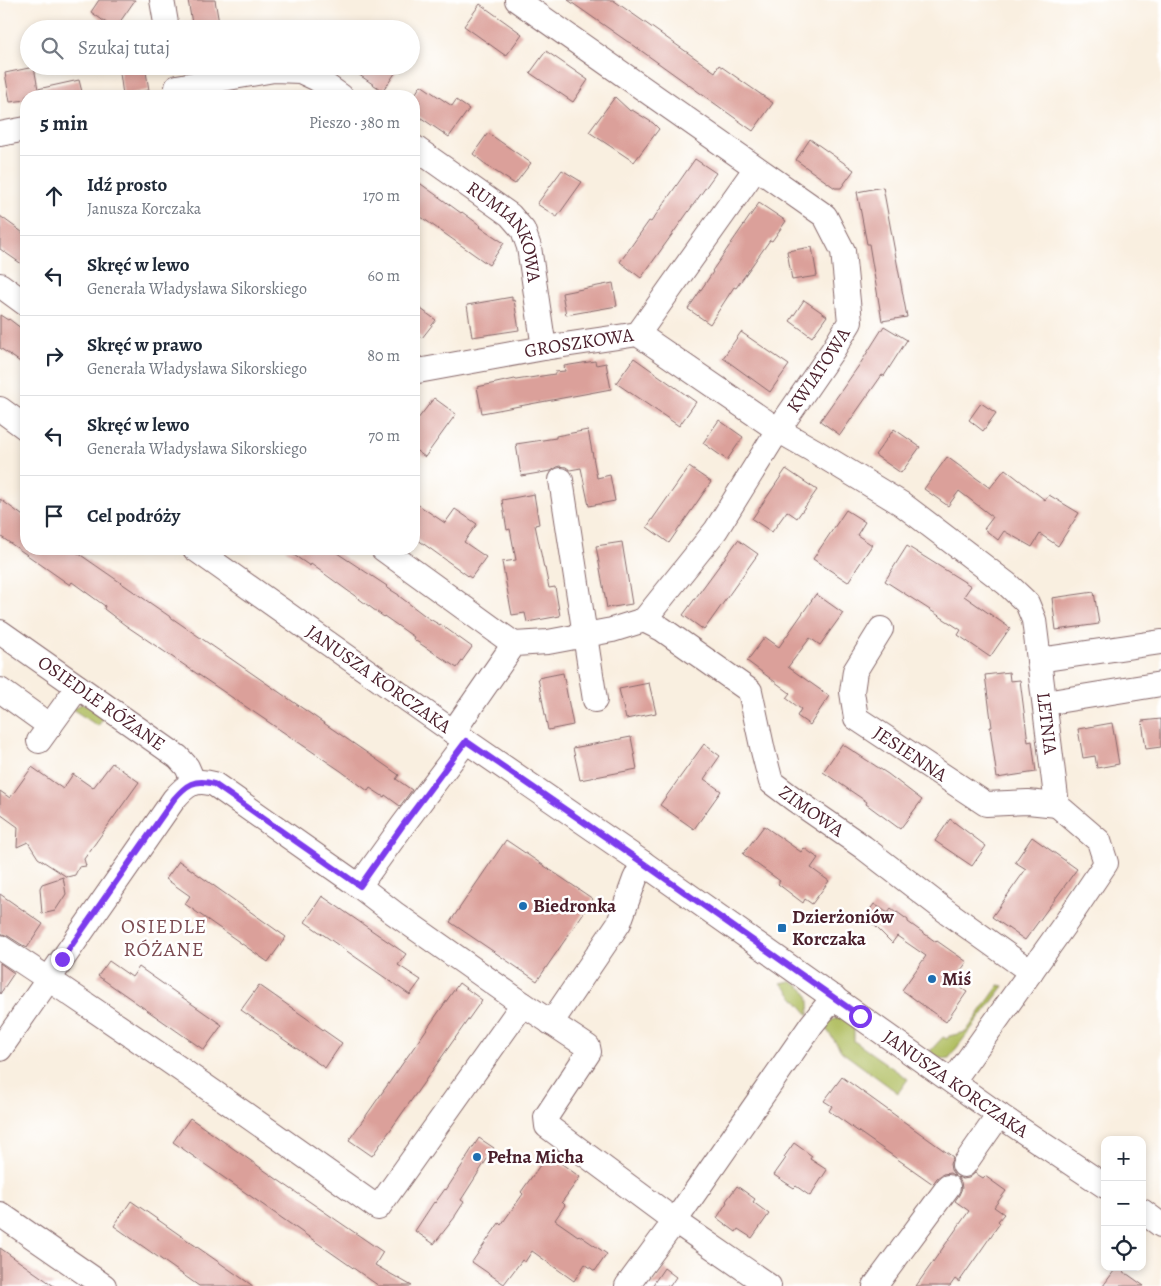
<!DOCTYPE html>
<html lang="pl">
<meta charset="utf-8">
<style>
body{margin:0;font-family:Alegreya,serif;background:#f6f6f7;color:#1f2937}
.controls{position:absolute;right:15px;bottom:15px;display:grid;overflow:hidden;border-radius:10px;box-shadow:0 2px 8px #0003}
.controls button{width:45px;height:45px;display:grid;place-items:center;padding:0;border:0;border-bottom:1px solid #e0e1e3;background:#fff;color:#1f2937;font:25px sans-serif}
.stop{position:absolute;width:15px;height:15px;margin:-11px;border:4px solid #7c3aed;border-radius:50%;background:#fff}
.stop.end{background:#7c3aed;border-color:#fff;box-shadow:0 1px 5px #0008}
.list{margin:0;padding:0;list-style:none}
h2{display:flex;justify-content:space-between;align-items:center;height:65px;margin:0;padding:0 20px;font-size:21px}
h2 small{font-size:16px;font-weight:400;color:#747a83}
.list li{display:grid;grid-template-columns:32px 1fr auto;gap:15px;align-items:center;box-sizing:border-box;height:80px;padding:0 20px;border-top:1px solid #e0e1e3}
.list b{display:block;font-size:19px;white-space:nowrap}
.list p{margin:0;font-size:16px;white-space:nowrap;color:#747a83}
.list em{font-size:16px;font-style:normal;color:#747a83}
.icon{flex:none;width:28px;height:28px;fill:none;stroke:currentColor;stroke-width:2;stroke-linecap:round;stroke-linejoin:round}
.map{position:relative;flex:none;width:1161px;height:1286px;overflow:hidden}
.search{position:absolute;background:#fff;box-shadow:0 2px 8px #0003;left:20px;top:20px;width:400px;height:55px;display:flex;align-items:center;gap:12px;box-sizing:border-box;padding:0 18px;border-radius:28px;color:#747a83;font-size:19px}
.panel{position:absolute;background:#fff;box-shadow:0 2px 8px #0003;left:20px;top:90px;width:400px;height:465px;border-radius:20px}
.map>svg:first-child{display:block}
.green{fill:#b0be60;stroke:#7d6e46}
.building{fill:#dba09a}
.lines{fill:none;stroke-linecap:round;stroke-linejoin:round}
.minor-casing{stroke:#87686a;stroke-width:26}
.minor{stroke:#fff;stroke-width:24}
.route{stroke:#7c3aed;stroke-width:6}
.poi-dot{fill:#1f6fb2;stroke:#fff;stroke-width:2}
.labels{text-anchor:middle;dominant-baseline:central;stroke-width:5;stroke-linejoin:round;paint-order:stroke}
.street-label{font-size:19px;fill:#4a1f2b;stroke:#fff}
.poi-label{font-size:19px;font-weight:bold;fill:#4a1f2b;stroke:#fff;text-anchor:start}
.neighbourhood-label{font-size:20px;letter-spacing:1px;fill:#7d4c52;stroke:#fff}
</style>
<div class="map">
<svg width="1161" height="1286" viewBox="0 0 1161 1286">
<rect width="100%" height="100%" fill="#fff"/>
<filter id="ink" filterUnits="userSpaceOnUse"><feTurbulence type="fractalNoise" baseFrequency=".02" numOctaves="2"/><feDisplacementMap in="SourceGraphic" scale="10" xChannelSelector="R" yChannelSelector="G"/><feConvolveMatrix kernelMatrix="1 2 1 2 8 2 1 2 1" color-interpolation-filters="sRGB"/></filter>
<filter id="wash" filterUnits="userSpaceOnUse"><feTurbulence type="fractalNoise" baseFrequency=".0096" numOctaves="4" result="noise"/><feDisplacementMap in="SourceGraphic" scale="20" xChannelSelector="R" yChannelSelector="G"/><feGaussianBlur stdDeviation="1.12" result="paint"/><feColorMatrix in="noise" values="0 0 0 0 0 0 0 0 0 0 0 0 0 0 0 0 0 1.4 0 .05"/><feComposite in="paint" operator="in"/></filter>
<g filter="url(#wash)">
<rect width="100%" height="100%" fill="#f9efe0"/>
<!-- green -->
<path class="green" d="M81,704L87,705L102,714L103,719L98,726L72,709Z
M790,981C809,991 810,994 809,1015L781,983Z
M999,985L1004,986L949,1058C940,1060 936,1057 930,1051L943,1037L947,1039L949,1036L966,1032Z
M844,1016L854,1022V1041L908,1079L898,1093L842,1052L823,1024L839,1017Z"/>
<g id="blocks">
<!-- building -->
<path class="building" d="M99,0H135L115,29L91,12Z
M188,0H215L220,29H193Z
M568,0H613L715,72L719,65L773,103L753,131L629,42H628Z
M480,4L522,34L506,56L464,26Z
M546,51L588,80L573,102L530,73Z
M119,66H145L149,90L123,95Z
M346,66H400L383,91Z
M34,67L38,89L79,80L83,96H26V100L10,102L5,73Z
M421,85L452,106L456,100L469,109L449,137L414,113V96Z
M615,97L630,111L632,110L653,123L659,129L634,162L589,132Z
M488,133L531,163L515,184L484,164V163L473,154Z
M810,139L854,170L841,188H835L796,160Z
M695,159L716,173L641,278L620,262L649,221L651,222Z
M562,170L582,182L557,217L537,204Z
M414,179L461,213L462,212L481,226L480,227L504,243L489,265L414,212Z
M883,187L907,317L882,321L869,244H867L857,192Z
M759,203L786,221L772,241L770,240L736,288L734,287L710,324L688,309L713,272L712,271Z
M0,216L26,235V267L0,249Z
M812,247L817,276L792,280L787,251Z
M613,283L617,306L566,315L562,293Z
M512,297V301L514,300L519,330L472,337L467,305Z
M804,300L827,316L812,337L790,321Z
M414,304L436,320L422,338L414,332Z
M0,315L8,320L9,319L26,332V366L0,348Z
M884,326L907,340L884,376L882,375L840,435L820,421L860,364Z
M741,332L789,365L770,392L723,358Z
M634,358L696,402L679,426L616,383Z
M595,361L596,365L606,363L611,389L482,413L477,387L515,379L516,380L555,374V372L565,371L564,366Z
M434,398L456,414L425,457L414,449V424Z
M981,403L996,413L983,431L969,420Z
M719,420L743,437L727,460L703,443Z
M894,429L920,447L901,473L875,455Z
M588,430L597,478L610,475L615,501L589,506L581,468L570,470L566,467L559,466L551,471L521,476L516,444L556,438V436Z
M947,457L990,488L1005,469L1045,500L1049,495L1079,513L1058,546L1040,534L1032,547L1004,531L998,540L984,529L993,517L959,491L948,506L924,489Z
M689,467L711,482L669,543L647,527Z
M786,469L817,490L797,518L787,511L772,532L752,519Z
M534,494L539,524L535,525L544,568H545L549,588L555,587L560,616L527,622L525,613L512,615L502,562L516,560L510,529L507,530L502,500Z
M0,499L26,518V549H72L399,775L396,779L412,790L400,806L385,795L384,797L370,788L368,791L341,771L298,742L125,625L104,609L105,606L72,582L70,585L0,536Z
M414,502L445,523L455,509L477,524L464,542L486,557L471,578L414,537Z
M846,510L865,522L857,535L872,545L848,582L813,559Z
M738,540L758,554L704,630L683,615Z
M622,542L632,604L607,608L596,546Z
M907,546L971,586L964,596L1010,628L990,657L958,635L961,630L885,581Z
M285,549H331L387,586L386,587L399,595V596L428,618L440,625V624L472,647L457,668L413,639L414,637L384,616V617L311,564L310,566Z
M1094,592L1099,624L1056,630L1052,598Z
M816,594L843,613L820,645L810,638L788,667L829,696L810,725L797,716L801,709L786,698L790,693L747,661L765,637L779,647Z
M1009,672L1010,681L1020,680L1028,742L1032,741L1036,772L997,778L990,727H992L985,675Z
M563,673L573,725L548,730L538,678Z
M649,683L656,713L626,719L619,689Z
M1161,719V747L1146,749L1142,721Z
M1112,723L1119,764L1097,768L1095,756L1083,758L1078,729Z
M631,737L637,769L580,780L573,748Z
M704,744L720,756L704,779L721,791L694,829L660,805Z
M842,744L888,774L922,800L900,829L866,804L867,802L823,772Z
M112,763L139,782L84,859L86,866L79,867L75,875L67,877L38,858L28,842L17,847L18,827L0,814V791L10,798L32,767L63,789L73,774L93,788Z
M950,819L986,846L972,866L935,841Z
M764,826L801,852L804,848L818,858L811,868L829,881L812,904L805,899L803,903L778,884L780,881L743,854Z
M1032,837L1077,869L1025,940L992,917L1026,869L1015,862Z
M506,840L593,899L537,981L450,922Z
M179,861L286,937L268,962L185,904L190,896L166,879Z
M63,877L66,894L55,911L42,914L40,888L42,884Z
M0,894L43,924L27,948L8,936L0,933Z
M322,896L406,954L398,965L421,980L410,995L305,922Z
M874,904L888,913L891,909L896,913L897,912L908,920V922L936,942L937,941L967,962L952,982L967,992L946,1022L902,990L926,956L897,936L892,943L875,926L864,918Z
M109,961L132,977L139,967L222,1025L204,1050L98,976Z
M0,963L14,973L0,994Z
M459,983L482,1000L372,1156L349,1140Z
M259,985L342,1043L325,1068L241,1010Z
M842,1077L953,1157L950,1164L951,1170L955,1176L950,1173L943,1174L937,1178L933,1184L829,1111L832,1106L824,1101Z
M190,1118L278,1180L383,1252L375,1265L412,1286H379L173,1142Z
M479,1138L494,1148L461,1200L464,1202L455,1216V1217L434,1244L415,1231L434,1202L435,1203L445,1189L446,1190L467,1158H466Z
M794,1143L812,1156L810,1159L827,1170L810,1196L796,1186L794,1188L774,1175L786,1158L784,1157Z
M548,1154L580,1177L562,1202L565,1205L555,1220L578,1236L579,1235L607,1254L595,1271L585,1264L574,1281L532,1251L525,1262L522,1260L504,1284L472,1262L499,1223L501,1225L523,1194L521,1192Z
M975,1173L983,1178L985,1176L1006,1191L994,1207L1004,1214L998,1221L1000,1223L959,1282L955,1279L950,1286H916L969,1211L955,1201L959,1195L962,1188L961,1182L957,1177L963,1179L969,1178Z
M737,1186L755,1199L753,1202L769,1214L752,1238L738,1229L736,1232L717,1218L727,1202L726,1201Z
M131,1201L253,1286H199L114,1226Z
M0,1248L54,1286H0Z
M1117,1267L1123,1271L1144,1286H1103Z
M664,1268L676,1277L670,1286H652Z"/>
</g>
</g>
<g filter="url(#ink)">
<use href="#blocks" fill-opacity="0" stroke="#87686a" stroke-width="1"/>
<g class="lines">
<defs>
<g id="minor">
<path d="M162,0L167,29"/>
<path d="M177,87L274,70L300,71L317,79L341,96"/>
<path d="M0,134L26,129"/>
<path id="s1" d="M414,147L510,215L523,230L529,247L544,348"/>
<path d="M0,285L26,304"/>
<path d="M638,334L756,168"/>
<path id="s2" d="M414,367L418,371L544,348L638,334L778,430L818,453L902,504L1007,584L1027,603L1034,620L1057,805L1099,841L1106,863L1067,921L953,1081"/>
<path d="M0,409L26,428"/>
<path d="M561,480L595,700"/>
<path id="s3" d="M195,549L466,741L643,863L999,1115L1105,1186"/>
<path d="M383,549L514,644"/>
<path id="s4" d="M644,620L662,629L750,691L763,751L771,782L795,800L863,847L946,911L1031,972"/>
<path id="s5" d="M881,629L855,671L852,692L856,718L986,804L1028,802L1057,805"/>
<path id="s6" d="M0,632L178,757L187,767L194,783"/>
<path d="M1039,660L1161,642"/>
<path d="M0,690L50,726"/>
<path d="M1045,703L1161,684"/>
<path id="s7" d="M453,732L514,644L548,642L612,630L644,620L716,530L778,430L833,350L850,322L843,251L825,216L517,0"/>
<path d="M39,741L78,687"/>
<path d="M0,947C128,1031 253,1119 378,1208L523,1004L394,913L359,886"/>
<path d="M523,1004L588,1047L589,1052L546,1117L547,1126L675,1221L769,1286"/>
<path d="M551,1023L619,923L635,879L643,863"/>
<path d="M0,1049L174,799C186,785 195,778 214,784L359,886L403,825L466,741"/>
<path d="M964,1165L999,1115"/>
<path d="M1142,1211L1161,1225"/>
<path d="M0,1214L104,1286"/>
<path d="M627,1286L675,1221L812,1024L834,997"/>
<path d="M875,1286L948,1187"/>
</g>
</defs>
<!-- minor casing -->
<use href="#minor" class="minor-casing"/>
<!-- minor -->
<use href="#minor" class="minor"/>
</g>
</g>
<g class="lines" filter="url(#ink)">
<!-- route -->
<path class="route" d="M62,959L174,799C186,785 195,778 214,784L360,886L403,825L466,741L643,863L860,1016"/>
</g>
<!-- markers -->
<g class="poi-dot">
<circle cx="523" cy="906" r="5"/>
<rect x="777" y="923" width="10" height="10" rx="2.5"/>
<circle cx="932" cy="979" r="5"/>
<circle cx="477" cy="1157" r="5"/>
</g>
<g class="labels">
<!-- street labels -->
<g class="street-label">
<text stroke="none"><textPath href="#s1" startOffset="129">RUMIANKOWA</textPath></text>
<text stroke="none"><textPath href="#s2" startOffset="169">GROSZKOWA</textPath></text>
<text stroke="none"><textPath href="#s7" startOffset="545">KWIATOWA</textPath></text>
<text stroke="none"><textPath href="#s3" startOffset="225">JANUSZA KORCZAKA</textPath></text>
<text stroke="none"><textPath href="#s6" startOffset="124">OSIEDLE RÓŻANE</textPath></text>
<text stroke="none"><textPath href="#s2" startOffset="825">LETNIA</textPath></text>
<text stroke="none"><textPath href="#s5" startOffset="162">JESIENNA</textPath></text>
<text stroke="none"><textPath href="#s4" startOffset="271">ZIMOWA</textPath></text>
<text stroke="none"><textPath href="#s3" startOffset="930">JANUSZA KORCZAKA</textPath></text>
</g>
<!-- poi labels -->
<g class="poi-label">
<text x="533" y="906">Biedronka</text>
<text x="792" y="917">Dzierżoniów<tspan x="792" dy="22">Korczaka</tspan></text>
<text x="942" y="979">Miś</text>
<text x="487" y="1157">Pełna Micha</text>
</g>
<!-- neighbourhood labels -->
<g class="neighbourhood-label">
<text x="164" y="926">OSIEDLE<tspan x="164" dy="23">RÓŻANE</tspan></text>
</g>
</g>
</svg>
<div class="controls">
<button>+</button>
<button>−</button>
<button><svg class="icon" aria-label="locate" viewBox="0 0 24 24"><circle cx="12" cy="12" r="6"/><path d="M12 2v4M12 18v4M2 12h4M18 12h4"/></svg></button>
</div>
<div class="stop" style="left:860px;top:1016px"></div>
<div class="stop end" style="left:62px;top:959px"></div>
<div class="search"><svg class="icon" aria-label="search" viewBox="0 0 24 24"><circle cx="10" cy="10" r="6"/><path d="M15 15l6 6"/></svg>Szukaj tutaj</div>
<section class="panel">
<h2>5 min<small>Pieszo · 380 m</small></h2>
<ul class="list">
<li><svg class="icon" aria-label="ahead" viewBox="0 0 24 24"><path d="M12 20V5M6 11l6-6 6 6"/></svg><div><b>Idź prosto</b><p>Janusza Korczaka</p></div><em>170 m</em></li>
<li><svg class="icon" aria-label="left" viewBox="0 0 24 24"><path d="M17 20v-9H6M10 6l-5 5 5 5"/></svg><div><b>Skręć w lewo</b><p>Generała Władysława Sikorskiego</p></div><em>60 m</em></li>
<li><svg class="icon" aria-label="right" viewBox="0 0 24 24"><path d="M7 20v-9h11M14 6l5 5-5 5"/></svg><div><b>Skręć w prawo</b><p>Generała Władysława Sikorskiego</p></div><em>80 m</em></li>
<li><svg class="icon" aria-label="left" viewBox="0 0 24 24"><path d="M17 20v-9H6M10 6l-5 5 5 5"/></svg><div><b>Skręć w lewo</b><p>Generała Władysława Sikorskiego</p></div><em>70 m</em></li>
<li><svg class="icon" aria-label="arrive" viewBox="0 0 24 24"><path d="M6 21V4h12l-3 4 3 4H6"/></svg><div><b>Cel podróży</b></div></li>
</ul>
</section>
</div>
